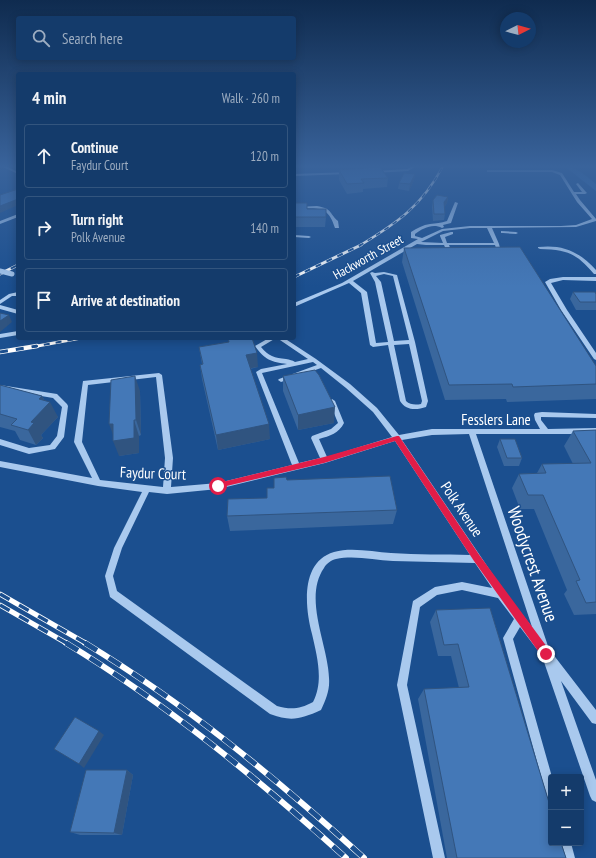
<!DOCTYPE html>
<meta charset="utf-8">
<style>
body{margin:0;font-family:"PT Sans Narrow",sans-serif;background:#214673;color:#f1f3f6}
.controls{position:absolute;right:12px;bottom:12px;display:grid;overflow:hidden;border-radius:4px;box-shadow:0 2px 10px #0003}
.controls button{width:36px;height:36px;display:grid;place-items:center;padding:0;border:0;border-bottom:1px solid #33557e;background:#143b6b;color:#f1f3f6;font:20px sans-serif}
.compass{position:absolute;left:500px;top:12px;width:36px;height:36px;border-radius:50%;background:#143b6b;box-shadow:0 2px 10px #0003;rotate:84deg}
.stop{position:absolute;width:12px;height:12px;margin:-9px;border:3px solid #e11d48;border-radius:50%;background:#fff}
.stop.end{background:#e11d48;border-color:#fff;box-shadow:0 1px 4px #0008}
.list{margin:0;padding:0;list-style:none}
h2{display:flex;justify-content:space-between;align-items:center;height:52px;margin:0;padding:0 16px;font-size:17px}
h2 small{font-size:13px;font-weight:400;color:#9dadc1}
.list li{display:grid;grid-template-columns:26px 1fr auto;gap:12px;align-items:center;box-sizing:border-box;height:64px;margin:0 8px 8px;padding:0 8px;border:1px solid #33557e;border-radius:4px}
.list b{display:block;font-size:15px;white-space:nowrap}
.list p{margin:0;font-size:13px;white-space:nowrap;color:#9dadc1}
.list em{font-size:13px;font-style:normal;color:#9dadc1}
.icon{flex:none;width:22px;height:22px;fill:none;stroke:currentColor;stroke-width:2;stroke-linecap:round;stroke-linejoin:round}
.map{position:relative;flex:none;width:596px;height:858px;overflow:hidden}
.search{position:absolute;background:#143b6b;box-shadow:0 2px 10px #0003;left:16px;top:16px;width:280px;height:44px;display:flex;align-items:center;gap:10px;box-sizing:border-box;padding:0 14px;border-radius:4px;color:#9dadc1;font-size:15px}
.panel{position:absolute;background:#143b6b;box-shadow:0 2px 10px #0003;left:16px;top:72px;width:280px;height:268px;border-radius:4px}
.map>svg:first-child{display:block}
.green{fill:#2e69ad}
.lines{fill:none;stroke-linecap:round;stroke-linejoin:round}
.minor{fill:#a9c9ee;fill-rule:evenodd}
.rail-far4-casing{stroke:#fff;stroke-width:2.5}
.rail-far3-casing{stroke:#fff;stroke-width:3}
.rail-far2-casing{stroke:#fff;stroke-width:4.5}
.rail-far1-casing{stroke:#fff;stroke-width:5}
.rail-casing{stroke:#fff;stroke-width:6}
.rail-far4{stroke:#1b4f8f;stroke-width:1.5;stroke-dasharray:5;stroke-linecap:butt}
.rail-far3{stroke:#1b4f8f;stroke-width:2;stroke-dasharray:6;stroke-linecap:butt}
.rail-far2{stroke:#1b4f8f;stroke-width:3;stroke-dasharray:8;stroke-linecap:butt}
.rail-far1{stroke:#1b4f8f;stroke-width:3.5;stroke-dasharray:11;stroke-linecap:butt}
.rail{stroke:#1b4f8f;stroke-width:5;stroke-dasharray:14;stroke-linecap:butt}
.minor-bridge{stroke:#a9c9ee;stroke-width:5}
.wall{fill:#3a679d}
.shaded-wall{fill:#305480}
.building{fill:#4478b7;stroke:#305480}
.route{fill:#e11d48}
.labels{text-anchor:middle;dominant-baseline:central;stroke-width:3;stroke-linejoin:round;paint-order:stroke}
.far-street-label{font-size:13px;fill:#fff;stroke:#1b4f8f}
.street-label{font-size:15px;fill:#fff;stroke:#1b4f8f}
.near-street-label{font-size:18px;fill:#fff;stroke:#1b4f8f}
</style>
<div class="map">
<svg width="596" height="858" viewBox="0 0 596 858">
<rect width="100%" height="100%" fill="#1b4f8f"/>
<!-- green -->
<path class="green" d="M562,166C576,166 586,176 596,184V191L568,169Z"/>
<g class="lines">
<!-- minor -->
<path class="minor" d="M1,166H6L18,172V174Z
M412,166H417L408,171L374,173L372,172L374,171L407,169Z
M487,170H552L562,173L574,192H582L576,184L578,183L586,192L587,193L585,194H576L580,200L596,219V221L576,227L492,228L499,244L500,248H496L495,245H449L453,256L451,257L449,256L444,245H426L417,244L353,281L367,292L376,343L388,342L375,282L370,273L372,272L375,273L384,272L397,275L415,342L428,401L426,407C417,410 406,411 400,401L388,345L373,347L370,345L361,293L349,283L294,307V303L342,283L418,239L411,238V232C417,228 423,225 430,224C436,223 441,223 447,221L455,202L458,203L451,223L443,225L444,227L442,228C433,223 423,228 415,234V236L422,238L442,229L470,226H561L576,225L592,219L577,202L560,175L552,172H487ZM470,228H487L494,243H447L445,237L453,234V232H451L440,235V236L443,243L421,242L443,231ZM384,274L393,276L409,340L394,341L381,282L376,276ZM409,344L422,401L421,404C416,405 410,405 406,401L394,345Z
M349,172L350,173L348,174L294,176V174Z
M317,206C333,209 328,212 338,221L339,228H335C328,204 316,208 294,209V207Z
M18,214V217L0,224V221Z
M501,231L516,232L518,233L516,234L503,233H501Z
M294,235L309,236L311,237L309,238L294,237Z
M538,247C563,244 580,252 596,270V274H594C576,253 568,250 540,249L538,248Z
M563,277H596V281L563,280L551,283L567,310L596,353V360L594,359L561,310L545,282L550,279Z
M18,292V296H12L0,304V300L9,294Z
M0,305L18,310V314L0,309Z
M18,331V335L0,338V334Z
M269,338H276L261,347C268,356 275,358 286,359C290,360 292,360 295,362L308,359L277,338H284L316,359L350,384L377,408L399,435L432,429H540L535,420L534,415L535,413L542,412L596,414V418L541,417V420L548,429L596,428V434H476L549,649L596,710V724L592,723L561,681L596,780V802L592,800L590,796L544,662L545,660L520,627L513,639L552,777H551V800L547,798L503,638L514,619L498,598L462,590L437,595L420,607L407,685L445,858H433L397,685L413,601L435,587L462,582L492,588L475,563C448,562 420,562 393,561C374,560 354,555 336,559C331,560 326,564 324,568C303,598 328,645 329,678C330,690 326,699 321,710C301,719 291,722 270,714L110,597L105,576L114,548L142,492L98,486L0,467V461L92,478L74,442L83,381L159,373L162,375L173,458L171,487L218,483L292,465L256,372L261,369L287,364C271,362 265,360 255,346ZM313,362L317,365L279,379L278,380L281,382L321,368L346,388L373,412L392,437L327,457L319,439C330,436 339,433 344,423L335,401L332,399L329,401L338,423L331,429L312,436L311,438L320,458L299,463L262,373ZM156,377L165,458L163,487L100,480L82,442L88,385ZM469,434L532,627L504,591L402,440L432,435ZM395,441L470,555C444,554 417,555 391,553C373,552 352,547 334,552C300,562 305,608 312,634C317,656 324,681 313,702C300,709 291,710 277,706L117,591L113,576L122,548L149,492L167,494L218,489L325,463Z
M0,385L57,394L67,404L68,406L64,437L55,449L29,454L0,445V439L29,448L50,445L57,436L62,407L53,398L0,389Z
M559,843H571L575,858H563Z"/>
<defs>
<path id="rail-far4" d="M359,246C397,223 422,206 443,166"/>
<path id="rail-far3" d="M0,274L18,265
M294,277L361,245
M32,347L81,338"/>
<path id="rail-far2" d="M0,352L37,346"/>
<path id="rail-far1" d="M0,594L87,644
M0,605L68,644"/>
<path id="rail" d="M66,643C167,704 258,779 346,858
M85,643C186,704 277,779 364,858"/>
</defs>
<!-- rail-far4 casing -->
<use href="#rail-far4" class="rail-far4-casing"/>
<!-- rail-far3 casing -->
<use href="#rail-far3" class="rail-far3-casing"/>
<!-- rail-far2 casing -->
<use href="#rail-far2" class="rail-far2-casing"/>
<!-- rail-far1 casing -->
<use href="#rail-far1" class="rail-far1-casing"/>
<!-- rail casing -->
<use href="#rail" class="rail-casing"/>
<!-- rail-far4 -->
<use href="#rail-far4" class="rail-far4"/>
<!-- rail-far3 -->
<use href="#rail-far3" class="rail-far3"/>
<!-- rail-far2 -->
<use href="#rail-far2" class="rail-far2"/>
<!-- rail-far1 -->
<use href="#rail-far1" class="rail-far1"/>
<!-- rail -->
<use href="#rail" class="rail"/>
<!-- minor-bridge -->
<path class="minor-bridge" d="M0,271L12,274"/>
</g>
<!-- wall -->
<path class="wall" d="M339,170L388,178L387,187L363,189V192L347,194L339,180Z
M415,174L414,180L409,191L398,189L399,183Z
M448,197L447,203L445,206V214L444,220L433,221L432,207L433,200Z
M294,203L326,217L325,227H294Z
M404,248L596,366V399L507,402L506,399L445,400L402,262Z
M573,292L596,294V310H576L570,299Z
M228,338L258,367L250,369L270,439L218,450L202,379L200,365L202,364L199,347L229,342Z
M283,376L334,423L298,430L283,391Z
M0,385L42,396L45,401L58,417L41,435L43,438L36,445L20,440L15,431L0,427Z
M140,391L141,435L139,436V453L119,456Z
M596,430V614L574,615L564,594L567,590L534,509H520L512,488L519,474L537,473L542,464H573L564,446L573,431Z
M500,439L522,458L519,466H504L497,447Z
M287,480L397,510L393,524L230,531L227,516L267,498L274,488Z
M490,608L566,858H447L418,699L424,689L459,688L451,656H438L430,622L436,610Z
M127,770L133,775L122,835H80L70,832Z"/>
<!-- shaded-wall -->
<path class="shaded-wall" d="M415,174L414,180L409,191L410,184Z
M448,197L447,203L443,209L444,202Z
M18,199V205L0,213V206Z
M9,315L12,322L0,332V321Z
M257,353L258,367L247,369L246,355Z
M135,376L140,391L141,435L136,420Z
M42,396L47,405L50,402L58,417L41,435L43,438L36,445L28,430L39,399Z
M335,407L334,423L298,430V415Z
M134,420L139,436V453L119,456L113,441Z
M109,424H113L115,440Z
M269,424L270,439L218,450L216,435Z
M99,731L104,735L84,768L79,764Z
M127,770L133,775L122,835L114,833Z"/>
<!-- building -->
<path class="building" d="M380,167L388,178L361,179L364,183L347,184L339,170Z
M404,173L415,174L410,184L399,183Z
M18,189V199L0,206V195Z
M437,195L448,197L444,202L445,214H434L433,200Z
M294,203H307V209H326V217H294Z
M520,247L596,366V384L513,387L512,384L449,385L404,248Z
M573,292H595L596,294V302H580Z
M0,313L9,315L0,321Z
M228,338H252L257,353L246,355L269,424L216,435L200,365L203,364L199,347L229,342Z
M315,370L319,375L335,407L298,415L283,376Z
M135,376L136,420H134V438L113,441V424H109L111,380Z
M0,385L42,396L39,399L50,402L31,422L34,423L28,430L11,425L17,419L0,414Z
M596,430V602L586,603L576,581L580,580L543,495H528L519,474L546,473L542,464L591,463L573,431Z
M500,439H515L522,458H507Z
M390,476L397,510L227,516L228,499L267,498V488H274V478L286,477L287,480Z
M490,608L551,809V843H561L566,858H457L424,689L469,687L458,644L444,645L436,610Z
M75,717L99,731L79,764L54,749Z
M86,770H127L114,833L70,832Z"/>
<!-- sky -->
<linearGradient id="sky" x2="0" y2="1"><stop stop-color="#0f2b4f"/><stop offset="0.58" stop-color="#39639b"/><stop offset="1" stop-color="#39639b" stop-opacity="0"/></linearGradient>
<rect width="596" height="287" fill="url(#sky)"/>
<!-- route -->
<path class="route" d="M397,436H399L480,556L550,651L551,654L550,658L546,659L543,658L474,561L395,441L324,463L218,488L215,486L218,483L324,457Z"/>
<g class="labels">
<!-- far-street labels -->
<g class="far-street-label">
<text transform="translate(368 257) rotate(-29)">Hackworth Street</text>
</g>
<!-- street labels -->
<g class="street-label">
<text x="496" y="419">Fesslers Lane</text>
<text transform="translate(153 473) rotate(2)">Faydur Court</text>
<text transform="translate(462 509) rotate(56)">Polk Avenue</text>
</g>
<!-- near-street labels -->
<g class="near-street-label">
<text transform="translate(533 564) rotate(71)">Woodycrest Avenue</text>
</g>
</g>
</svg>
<div class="controls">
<button>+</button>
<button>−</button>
</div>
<svg class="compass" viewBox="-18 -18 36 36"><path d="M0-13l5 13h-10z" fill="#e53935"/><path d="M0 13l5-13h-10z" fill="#9dadc1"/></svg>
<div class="stop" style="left:218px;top:486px"></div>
<div class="stop end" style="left:546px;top:654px"></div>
<div class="search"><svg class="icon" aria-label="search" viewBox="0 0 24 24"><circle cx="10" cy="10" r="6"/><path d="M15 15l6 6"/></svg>Search here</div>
<section class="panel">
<h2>4 min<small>Walk · 260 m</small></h2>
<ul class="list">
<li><svg class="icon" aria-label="ahead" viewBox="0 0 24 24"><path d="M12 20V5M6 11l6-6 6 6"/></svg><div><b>Continue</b><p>Faydur Court</p></div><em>120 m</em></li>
<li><svg class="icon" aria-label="right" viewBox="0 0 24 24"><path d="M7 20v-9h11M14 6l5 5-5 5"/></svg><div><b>Turn right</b><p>Polk Avenue</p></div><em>140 m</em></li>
<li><svg class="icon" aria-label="arrive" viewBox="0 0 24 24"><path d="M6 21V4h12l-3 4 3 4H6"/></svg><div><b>Arrive at destination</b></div></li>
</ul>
</section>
</div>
